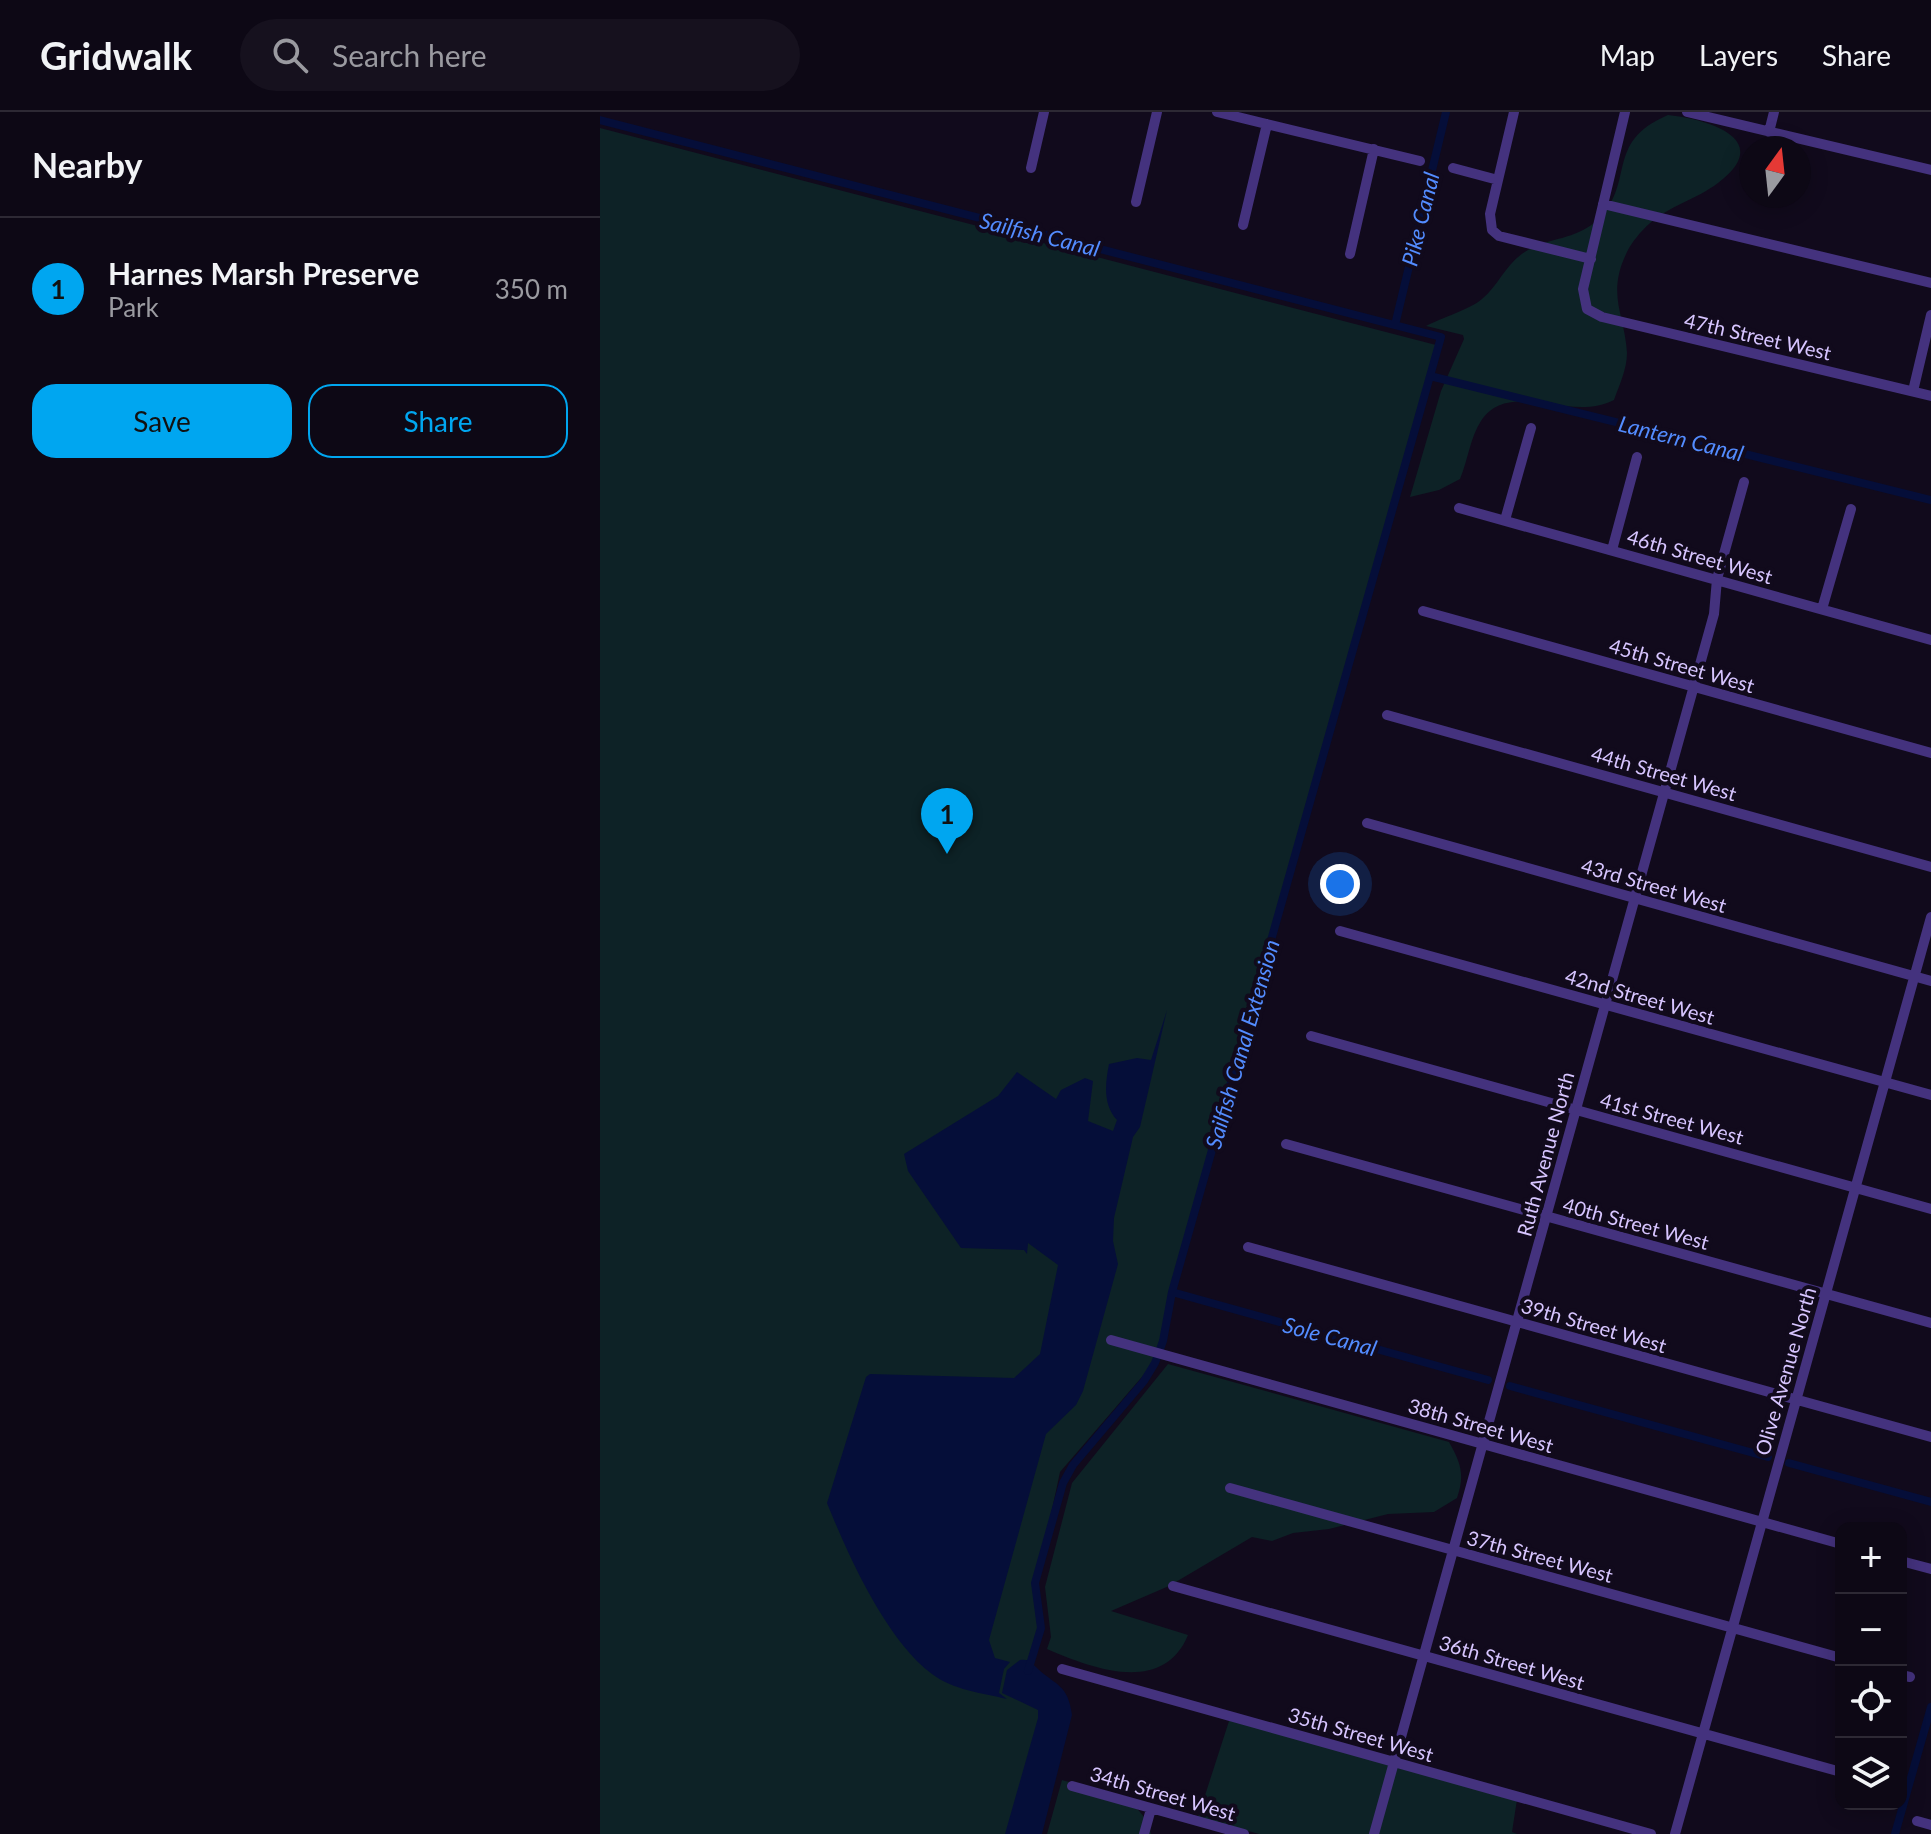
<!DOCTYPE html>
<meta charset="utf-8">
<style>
body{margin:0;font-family:Lato,sans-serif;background:#16111e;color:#f1f3f6}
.controls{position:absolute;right:24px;bottom:24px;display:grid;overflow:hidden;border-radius:16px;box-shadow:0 4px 20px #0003}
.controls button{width:72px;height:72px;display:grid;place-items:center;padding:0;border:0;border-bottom:2px solid #2d2934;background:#0d0815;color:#f1f3f6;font:40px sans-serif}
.compass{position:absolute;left:1139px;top:24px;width:72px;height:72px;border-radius:50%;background:#0d0815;box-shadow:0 4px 20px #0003;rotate:15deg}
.you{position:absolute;left:740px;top:772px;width:28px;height:28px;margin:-20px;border:6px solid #fff;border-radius:50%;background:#1a73e8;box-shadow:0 0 0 12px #1a73e833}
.badge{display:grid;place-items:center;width:52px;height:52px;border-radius:50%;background:#00a6f0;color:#111;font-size:26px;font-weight:700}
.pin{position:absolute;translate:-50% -66px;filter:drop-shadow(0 2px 4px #0008)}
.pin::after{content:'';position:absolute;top:42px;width:28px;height:24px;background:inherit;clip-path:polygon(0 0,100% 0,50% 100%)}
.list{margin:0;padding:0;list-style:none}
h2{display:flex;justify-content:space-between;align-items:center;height:104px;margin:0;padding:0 32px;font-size:34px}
h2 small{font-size:26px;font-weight:400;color:#9a9aa0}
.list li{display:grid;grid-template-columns:52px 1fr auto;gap:24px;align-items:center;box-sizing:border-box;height:144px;padding:0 32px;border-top:2px solid #2d2934}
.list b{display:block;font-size:30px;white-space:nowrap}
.list p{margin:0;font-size:26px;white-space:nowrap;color:#9a9aa0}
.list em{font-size:26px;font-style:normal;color:#9a9aa0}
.actions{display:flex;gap:16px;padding:24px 32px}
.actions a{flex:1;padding:18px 0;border:2px solid #00a6f0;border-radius:24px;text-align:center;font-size:28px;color:#00a6f0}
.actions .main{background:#00a6f0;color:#111}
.icon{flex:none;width:44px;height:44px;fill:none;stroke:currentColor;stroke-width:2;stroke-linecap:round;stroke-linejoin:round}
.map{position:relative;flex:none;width:1331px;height:1722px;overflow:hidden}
header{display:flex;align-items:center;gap:48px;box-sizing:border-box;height:112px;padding:0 40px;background:#0d0815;border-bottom:2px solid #2d2934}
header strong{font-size:38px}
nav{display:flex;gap:44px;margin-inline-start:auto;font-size:28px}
.search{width:560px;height:72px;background:#16111e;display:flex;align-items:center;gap:20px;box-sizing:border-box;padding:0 28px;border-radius:44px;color:#9a9aa0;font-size:30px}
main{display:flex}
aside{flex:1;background:#0d0815}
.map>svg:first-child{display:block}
.green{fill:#0d2226}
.water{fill:#050e39}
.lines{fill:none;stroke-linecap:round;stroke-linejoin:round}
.canal{stroke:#050e39;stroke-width:8}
.minor{stroke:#44327e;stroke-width:10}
.labels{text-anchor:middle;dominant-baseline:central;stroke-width:8;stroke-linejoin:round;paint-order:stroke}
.street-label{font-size:20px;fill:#d7c5ff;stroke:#110a1c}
.water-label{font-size:22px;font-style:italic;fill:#538cff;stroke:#110a1c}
</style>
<header>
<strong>Gridwalk</strong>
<div class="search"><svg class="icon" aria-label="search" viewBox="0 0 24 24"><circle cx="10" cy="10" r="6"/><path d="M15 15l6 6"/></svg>Search here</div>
<nav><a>Map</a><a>Layers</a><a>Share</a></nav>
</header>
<main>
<aside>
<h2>Nearby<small></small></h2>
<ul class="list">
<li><span class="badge">1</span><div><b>Harnes Marsh Preserve</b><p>Park</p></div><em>350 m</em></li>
</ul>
<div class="actions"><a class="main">Save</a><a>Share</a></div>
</aside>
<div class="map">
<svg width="1331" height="1722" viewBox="0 0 1331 1722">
<rect width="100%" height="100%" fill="#110a1c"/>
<!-- green -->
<path class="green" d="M1068,3C1107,7 1176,27 1118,71C1097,87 1069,94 1049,112C1042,118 1031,131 1027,140C1006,183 1025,202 1027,241C1027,257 1019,274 1014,288C970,311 909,266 881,309C870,326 868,348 860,367L839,378L810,385L841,279L864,227L863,223L826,214C841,206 871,197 882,187C900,172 906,150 928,138C949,126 976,127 995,110C1038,72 1002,31 1068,3Z
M0,16L836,233L553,1252L460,1360L436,1473L438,1523L423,1579L449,1602L417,1722H0Z
M568,1252L849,1330C861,1351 865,1363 857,1386L834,1400L788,1402L729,1417L693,1421L672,1429L652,1425L569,1474L511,1499L588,1523C563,1584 491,1556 447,1537L451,1525L445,1475L472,1371Z
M630,1606L918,1681L912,1720L917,1722H659L598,1705Z
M462,1668C495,1678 543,1682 551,1722H447Z"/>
<!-- water -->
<path class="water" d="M567,898L540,1015L533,1025L514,1106L513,1129L518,1152L483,1279L476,1293L446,1322L389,1528L395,1546L410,1550L404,1557L399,1581L407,1587C382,1581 353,1578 332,1562C286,1528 248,1443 227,1391L266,1265L270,1262L414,1266L440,1242L458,1153L428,1131L427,1142L424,1138L361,1136L308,1059L304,1042L398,984L417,960L456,987L461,978L485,966L493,969L488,1009L513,1019L517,1008C503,993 505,972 509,952L537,946L551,948Z
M420,1548C431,1547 430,1550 437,1556C456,1574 468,1572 472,1603L442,1722H405L438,1606V1598L402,1581L407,1558Z"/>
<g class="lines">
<!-- canal -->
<path class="canal" d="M0,8L841,225L572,1180L563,1229L555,1251L544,1269L473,1353L463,1371L435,1471L441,1516L428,1559
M795,213L846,0
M830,264L1331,388
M572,1180L888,1268
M910,1274L1168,1345
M1189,1351L1331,1390
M1295,1722L1331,1595"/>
<!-- minor -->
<path class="minor" d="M617,0L820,49
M914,0L890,102L892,118L899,124L991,147
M1025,0L983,177L987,197L1002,205L1331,284
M1087,0L1331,58
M1169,20L1174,0
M431,56L444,0
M853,56L898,68
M536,90L557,0
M1003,92L1331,171
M643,113L667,12
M750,142L774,37
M1313,279L1331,203
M859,396L1331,528
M905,408L931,316
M1012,438L1037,345
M1222,497L1251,397
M823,499L1331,641
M787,603L1331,755
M767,711L1331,869
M740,819L1331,983
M711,924L1331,1097
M686,1032L1331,1211
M648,1135L1331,1325
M511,1228L1241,1432
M630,1376L1241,1546
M1301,1449L1331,1457
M573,1474L1241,1660
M462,1557L1051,1722
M1301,1563L1310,1565
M472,1674L644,1722
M1317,1709L1331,1713
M544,1722L551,1697
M774,1722L1114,502L1117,467L1144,370
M1075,1722L1331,805"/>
</g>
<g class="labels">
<!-- street labels -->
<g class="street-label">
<text transform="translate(1158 224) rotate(13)">47th Street West</text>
<text transform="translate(1100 444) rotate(16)">46th Street West</text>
<text transform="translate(1082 553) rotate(16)">45th Street West</text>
<text transform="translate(1064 661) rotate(16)">44th Street West</text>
<text transform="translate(1054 773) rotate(16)">43rd Street West</text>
<text transform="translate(1040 884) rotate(16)">42nd Street West</text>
<text transform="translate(1072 1006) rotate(15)">41st Street West</text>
<text transform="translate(945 1042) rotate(-75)">Ruth Avenue North</text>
<text transform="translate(1036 1111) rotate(15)">40th Street West</text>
<text transform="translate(994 1213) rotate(16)">39th Street West</text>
<text transform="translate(1185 1259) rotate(-74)">Olive Avenue North</text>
<text transform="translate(881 1313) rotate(16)">38th Street West</text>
<text transform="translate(940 1444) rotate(15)">37th Street West</text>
<text transform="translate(912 1550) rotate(16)">36th Street West</text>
<text transform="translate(761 1622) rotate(16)">35th Street West</text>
<text transform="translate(563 1681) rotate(16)">34th Street West</text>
</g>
<!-- water labels -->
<g class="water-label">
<text transform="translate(820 107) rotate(-76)">Pike Canal</text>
<text transform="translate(440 122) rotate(14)">Sailfish Canal</text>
<text transform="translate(1081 326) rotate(14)">Lantern Canal</text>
<text transform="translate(642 932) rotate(-74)">Sailfish Canal Extension</text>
<text transform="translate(730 1224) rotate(15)">Sole Canal</text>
</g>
</g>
</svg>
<div class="controls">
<button>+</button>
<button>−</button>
<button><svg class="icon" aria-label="locate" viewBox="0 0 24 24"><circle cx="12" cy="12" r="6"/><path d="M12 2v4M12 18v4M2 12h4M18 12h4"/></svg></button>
<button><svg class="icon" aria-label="layers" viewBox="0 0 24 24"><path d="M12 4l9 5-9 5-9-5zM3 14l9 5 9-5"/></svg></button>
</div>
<svg class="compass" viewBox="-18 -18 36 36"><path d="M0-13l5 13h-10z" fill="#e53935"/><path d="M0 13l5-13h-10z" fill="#9a9aa0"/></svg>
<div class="you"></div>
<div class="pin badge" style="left:347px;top:742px">1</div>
</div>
</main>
